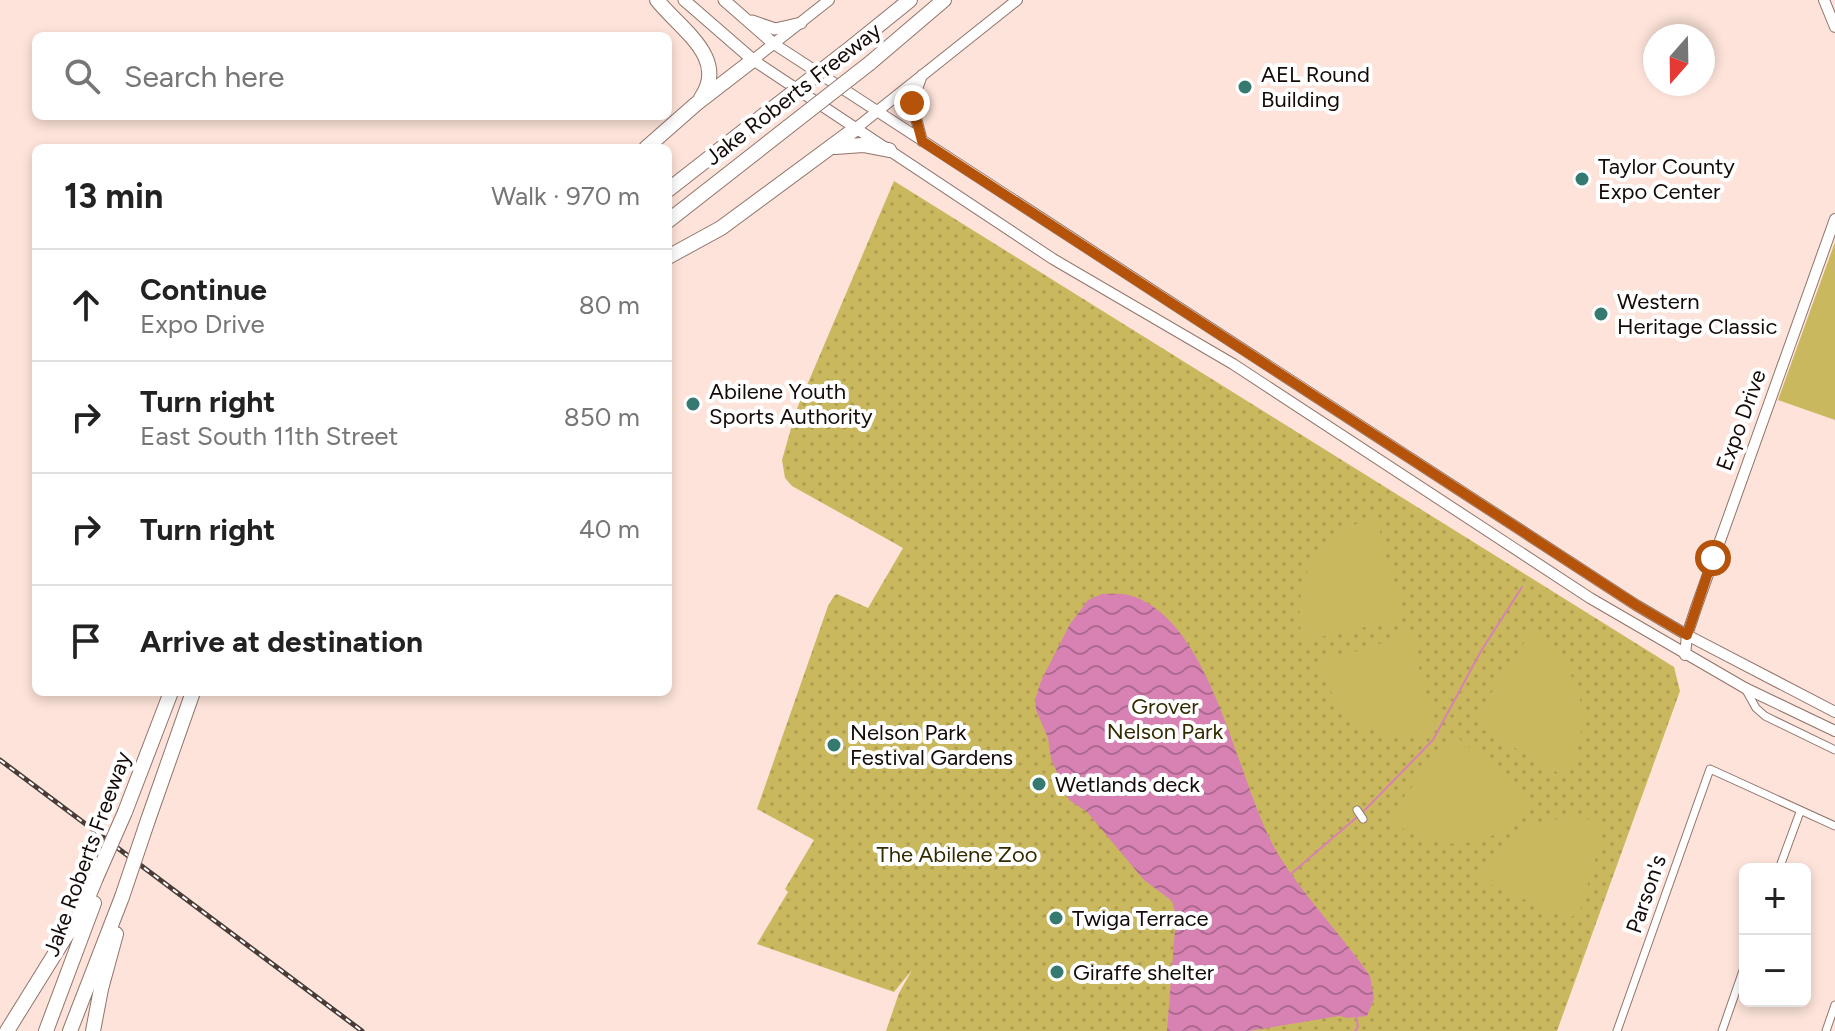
<!DOCTYPE html>
<meta charset="utf-8">
<style>
body{margin:0;font-family:Figtree,sans-serif;background:#f2f2f2;color:#222}
.controls{position:absolute;right:24px;bottom:24px;display:grid;overflow:hidden;border-radius:12px;box-shadow:0 4px 12px #0003}
.controls button{width:72px;height:72px;display:grid;place-items:center;padding:0;border:0;border-bottom:2px solid #e0e0e0;background:#fff;color:#222;font:40px sans-serif}
.compass{position:absolute;left:1643px;top:24px;width:72px;height:72px;border-radius:50%;background:#fff;box-shadow:0 4px 12px #0003;rotate:200deg}
.stop{position:absolute;width:24px;height:24px;margin:-18px;border:6px solid #b45309;border-radius:50%;background:#fff}
.stop.end{background:#b45309;border-color:#fff;box-shadow:0 2px 8px #0008}
.list{margin:0;padding:0;list-style:none}
h2{display:flex;justify-content:space-between;align-items:center;height:104px;margin:0;padding:0 32px;font-size:34px}
h2 small{font-size:26px;font-weight:400;color:#767676}
.list li{display:grid;grid-template-columns:52px 1fr auto;gap:24px;align-items:center;box-sizing:border-box;height:112px;padding:0 32px;border-top:2px solid #e0e0e0}
.list b{display:block;font-size:30px;white-space:nowrap}
.list p{margin:0;font-size:26px;white-space:nowrap;color:#767676}
.list em{font-size:26px;font-style:normal;color:#767676}
.icon{flex:none;width:44px;height:44px;fill:none;stroke:currentColor;stroke-width:2;stroke-linecap:round;stroke-linejoin:round}
.map{position:relative;flex:none;width:1835px;height:1031px;overflow:hidden}
.search{position:absolute;background:#fff;box-shadow:0 4px 12px #0003;left:32px;top:32px;width:640px;height:88px;display:flex;align-items:center;gap:20px;box-sizing:border-box;padding:0 28px;border-radius:12px;color:#767676;font-size:30px}
.panel{position:absolute;background:#fff;box-shadow:0 4px 12px #0003;left:32px;top:144px;width:640px;height:552px;border-radius:12px}
.map>svg:first-child{display:block}
.grass{fill:url(#grass-dots)}
.garden{fill:#cab85f}
.water{fill:url(#water-waves)}
.lines{fill:none;stroke-linecap:round;stroke-linejoin:round}
.stream{stroke:#d882b4;stroke-width:2}
.street-casing{stroke:#91746a;stroke-width:9}
.secondary-casing{stroke:#91746a;stroke-width:12}
.primary-casing{stroke:#91746a;stroke-width:13}
.highway-casing{stroke:#91746a;stroke-width:16}
.street{stroke:#fff;stroke-width:7}
.secondary{stroke:#fff;stroke-width:10}
.primary{stroke:#fff;stroke-width:11}
.highway{stroke:#fff;stroke-width:14}
.rail-casing{stroke:#493c37;stroke-width:5}
.rail{stroke:#fff;stroke-width:2;stroke-dasharray:6;stroke-linecap:butt}
.highway-bridge-casing{stroke:#91746a;stroke-width:16;stroke-linecap:butt}
.highway-bridge{stroke:#fff;stroke-width:14}
.route{stroke:#b45309;stroke-width:10}
.poi-dot{fill:#347a70;stroke:#fff;stroke-width:3}
.labels{text-anchor:middle;dominant-baseline:central;stroke-width:8;stroke-linejoin:round;paint-order:stroke}
.poi-label{font-size:22px;fill:#140a07;stroke:#fff;text-anchor:start}
.street-label{font-size:22px;fill:#140a07;stroke:#fff}
.park-label{font-size:22px;fill:#322a00;stroke:#fff}
</style>
<div class="map">
<svg width="1835" height="1031" viewBox="0 0 1835 1031">
<defs>
<pattern id="grass-dots" width="8" height="8" patternUnits="userSpaceOnUse" patternTransform="scale(2)"><rect width="8" height="8" fill="#cab85f"/><path d="M2 2h.1M6 6h.1" fill="none" stroke="#ad9d51" stroke-width="1.8" stroke-linecap="round"/></pattern>
<pattern id="water-waves" width="16" height="10" patternUnits="userSpaceOnUse" patternTransform="scale(2)"><rect width="16" height="10" fill="#d882b4"/><path d="M0 5q4-4 8 0t8 0" fill="none" stroke="#ae6990"/></pattern>
</defs>
<rect width="100%" height="100%" fill="#fde3d9"/>
<!-- grass -->
<path class="grass" d="M894,181L1674,667L1680,691L1557,1031H886L899,993L912,970L894,992L757,944L788,892L785,889L814,840L757,809L828,606L834,596L837,594L868,608L903,548L792,486L785,478L782,460L796,411Z"/>
<!-- garden -->
<path class="garden" d="M1835,242V420L1778,400Z
M1376,515L1391,577L1403,607V612L1397,620L1302,641C1292,574 1314,540 1376,515Z
M1531,632C1586,675 1594,715 1567,778L1482,729L1479,724L1478,713Z
M1404,634L1414,639L1420,674L1435,724L1431,734C1368,742 1339,721 1318,662L1372,647Z
M1451,738H1458L1536,803C1497,849 1434,859 1388,817Z
M1579,817L1606,823L1580,911L1570,918L1564,917L1480,880C1506,833 1526,820 1579,817Z"/>
<!-- water -->
<path class="water" d="M1102,594C1112,594 1123,593 1132,596C1215,623 1237,786 1278,854C1305,898 1341,934 1370,976L1374,999L1367,1016L1348,1018L1339,1016L1249,1031H1167L1176,916L1172,901L1144,880L1087,812L1069,800L1051,759L1048,738L1036,710L1035,700L1041,681L1070,624L1088,600Z"/>
<g class="lines">
<!-- stream -->
<path class="stream" d="M1362,813L1433,740L1481,651L1522,587
M1292,873L1357,817
M1355,1031L1358,1027L1356,1015"/>
<defs>
<path id="street" d="M1746,690L1756,708L1765,716L1835,750
M1357,810L1363,819
M1779,869L1800,812
M1617,1031L1710,769L1835,826
M1722,1031L1745,965
M1826,1031L1835,1005"/>
<path id="secondary" d="M829,0L753,60L1053,259L1233,364L1590,598L1745,688L1835,731
M1824,0L1835,27
M774,44L1636,605L1687,635L1835,712
M855,129L1017,0
M922,141L912,103L922,75
M1685,655L1687,635L1696,608L1835,219"/>
<path id="primary" d="M684,0L753,60
M724,0L774,44
M752,21L775,29L801,23"/>
<path id="highway" d="M657,0C680,29 729,58 701,98
M853,46L910,0
M870,63L944,0
M835,147L863,145L889,150
M646,148L696,104L753,60
M668,190L764,115
M668,221L788,127
M668,257L721,228L855,129
M125,812L171,692
M148,820L193,692
M7,1031L84,907L96,878
M46,1031L94,903
M70,1031L122,897
M93,1031L101,989L116,934"/>
</defs>
<!-- street casing -->
<use href="#street" class="street-casing"/>
<!-- secondary casing -->
<use href="#secondary" class="secondary-casing"/>
<!-- primary casing -->
<use href="#primary" class="primary-casing"/>
<!-- highway casing -->
<use href="#highway" class="highway-casing"/>
<!-- street -->
<use href="#street" class="street"/>
<!-- secondary -->
<use href="#secondary" class="secondary"/>
<!-- primary -->
<use href="#primary" class="primary"/>
<!-- highway -->
<use href="#highway" class="highway"/>
<defs>
<path id="rail" d="M0,760L362,1031"/>
</defs>
<!-- rail casing -->
<use href="#rail" class="rail-casing"/>
<!-- rail -->
<use href="#rail" class="rail"/>
<defs>
<path id="highway-bridge" d="M764,115L853,46
M788,127L870,63
M96,878L125,812
M122,897L148,820"/>
</defs>
<!-- highway-bridge casing -->
<use href="#highway-bridge" class="highway-bridge-casing"/>
<!-- highway-bridge -->
<use href="#highway-bridge" class="highway-bridge"/>
</g>
<g class="lines">
<!-- route -->
<path class="route" d="M912,103L922,141L1636,605L1687,635L1713,558"/>
</g>
<!-- markers -->
<g class="poi-dot">
<circle cx="1245" cy="87" r="8"/>
<circle cx="1582" cy="179" r="8"/>
<circle cx="1601" cy="314" r="8"/>
<circle cx="693" cy="404" r="8"/>
<circle cx="834" cy="745" r="8"/>
<circle cx="1039" cy="784" r="8"/>
<circle cx="1056" cy="918" r="8"/>
<circle cx="1057" cy="972" r="8"/>
</g>
<g class="labels">
<!-- poi labels -->
<g class="poi-label">
<text x="1261" y="74">AEL Round<tspan x="1261" dy="25">Building</tspan></text>
<text x="1598" y="166">Taylor County<tspan x="1598" dy="25">Expo Center</tspan></text>
<text x="1617" y="301">Western<tspan x="1617" dy="25">Heritage Classic</tspan></text>
<text x="709" y="391">Abilene Youth<tspan x="709" dy="25">Sports Authority</tspan></text>
<text x="850" y="732">Nelson Park<tspan x="850" dy="25">Festival Gardens</tspan></text>
<text x="1055" y="784">Wetlands deck</text>
<text x="1072" y="918">Twiga Terrace</text>
<text x="1073" y="972">Giraffe shelter</text>
</g>
<!-- street labels -->
<g class="street-label">
<text transform="translate(793 94) rotate(-38)">Jake Roberts Freeway</text>
<text transform="translate(1741 420) rotate(-70)">Expo Drive</text>
<text transform="translate(87 854) rotate(-70)">Jake Roberts Freeway</text>
<text transform="translate(1646 894) rotate(-71)">Parson's</text>
</g>
<!-- park labels -->
<g class="park-label">
<text x="1165" y="706">Grover<tspan x="1165" dy="25">Nelson Park</tspan></text>
<text x="957" y="854">The Abilene Zoo</text>
</g>
</g>
</svg>
<div class="controls">
<button>+</button>
<button>−</button>
</div>
<svg class="compass" viewBox="-18 -18 36 36"><path d="M0-13l5 13h-10z" fill="#e53935"/><path d="M0 13l5-13h-10z" fill="#767676"/></svg>
<div class="stop" style="left:1713px;top:558px"></div>
<div class="stop end" style="left:912px;top:103px"></div>
<div class="search"><svg class="icon" aria-label="search" viewBox="0 0 24 24"><circle cx="10" cy="10" r="6"/><path d="M15 15l6 6"/></svg>Search here</div>
<section class="panel">
<h2>13 min<small>Walk · 970 m</small></h2>
<ul class="list">
<li><svg class="icon" aria-label="ahead" viewBox="0 0 24 24"><path d="M12 20V5M6 11l6-6 6 6"/></svg><div><b>Continue</b><p>Expo Drive</p></div><em>80 m</em></li>
<li><svg class="icon" aria-label="right" viewBox="0 0 24 24"><path d="M7 20v-9h11M14 6l5 5-5 5"/></svg><div><b>Turn right</b><p>East South 11th Street</p></div><em>850 m</em></li>
<li><svg class="icon" aria-label="right" viewBox="0 0 24 24"><path d="M7 20v-9h11M14 6l5 5-5 5"/></svg><div><b>Turn right</b></div><em>40 m</em></li>
<li><svg class="icon" aria-label="arrive" viewBox="0 0 24 24"><path d="M6 21V4h12l-3 4 3 4H6"/></svg><div><b>Arrive at destination</b></div></li>
</ul>
</section>
</div>
